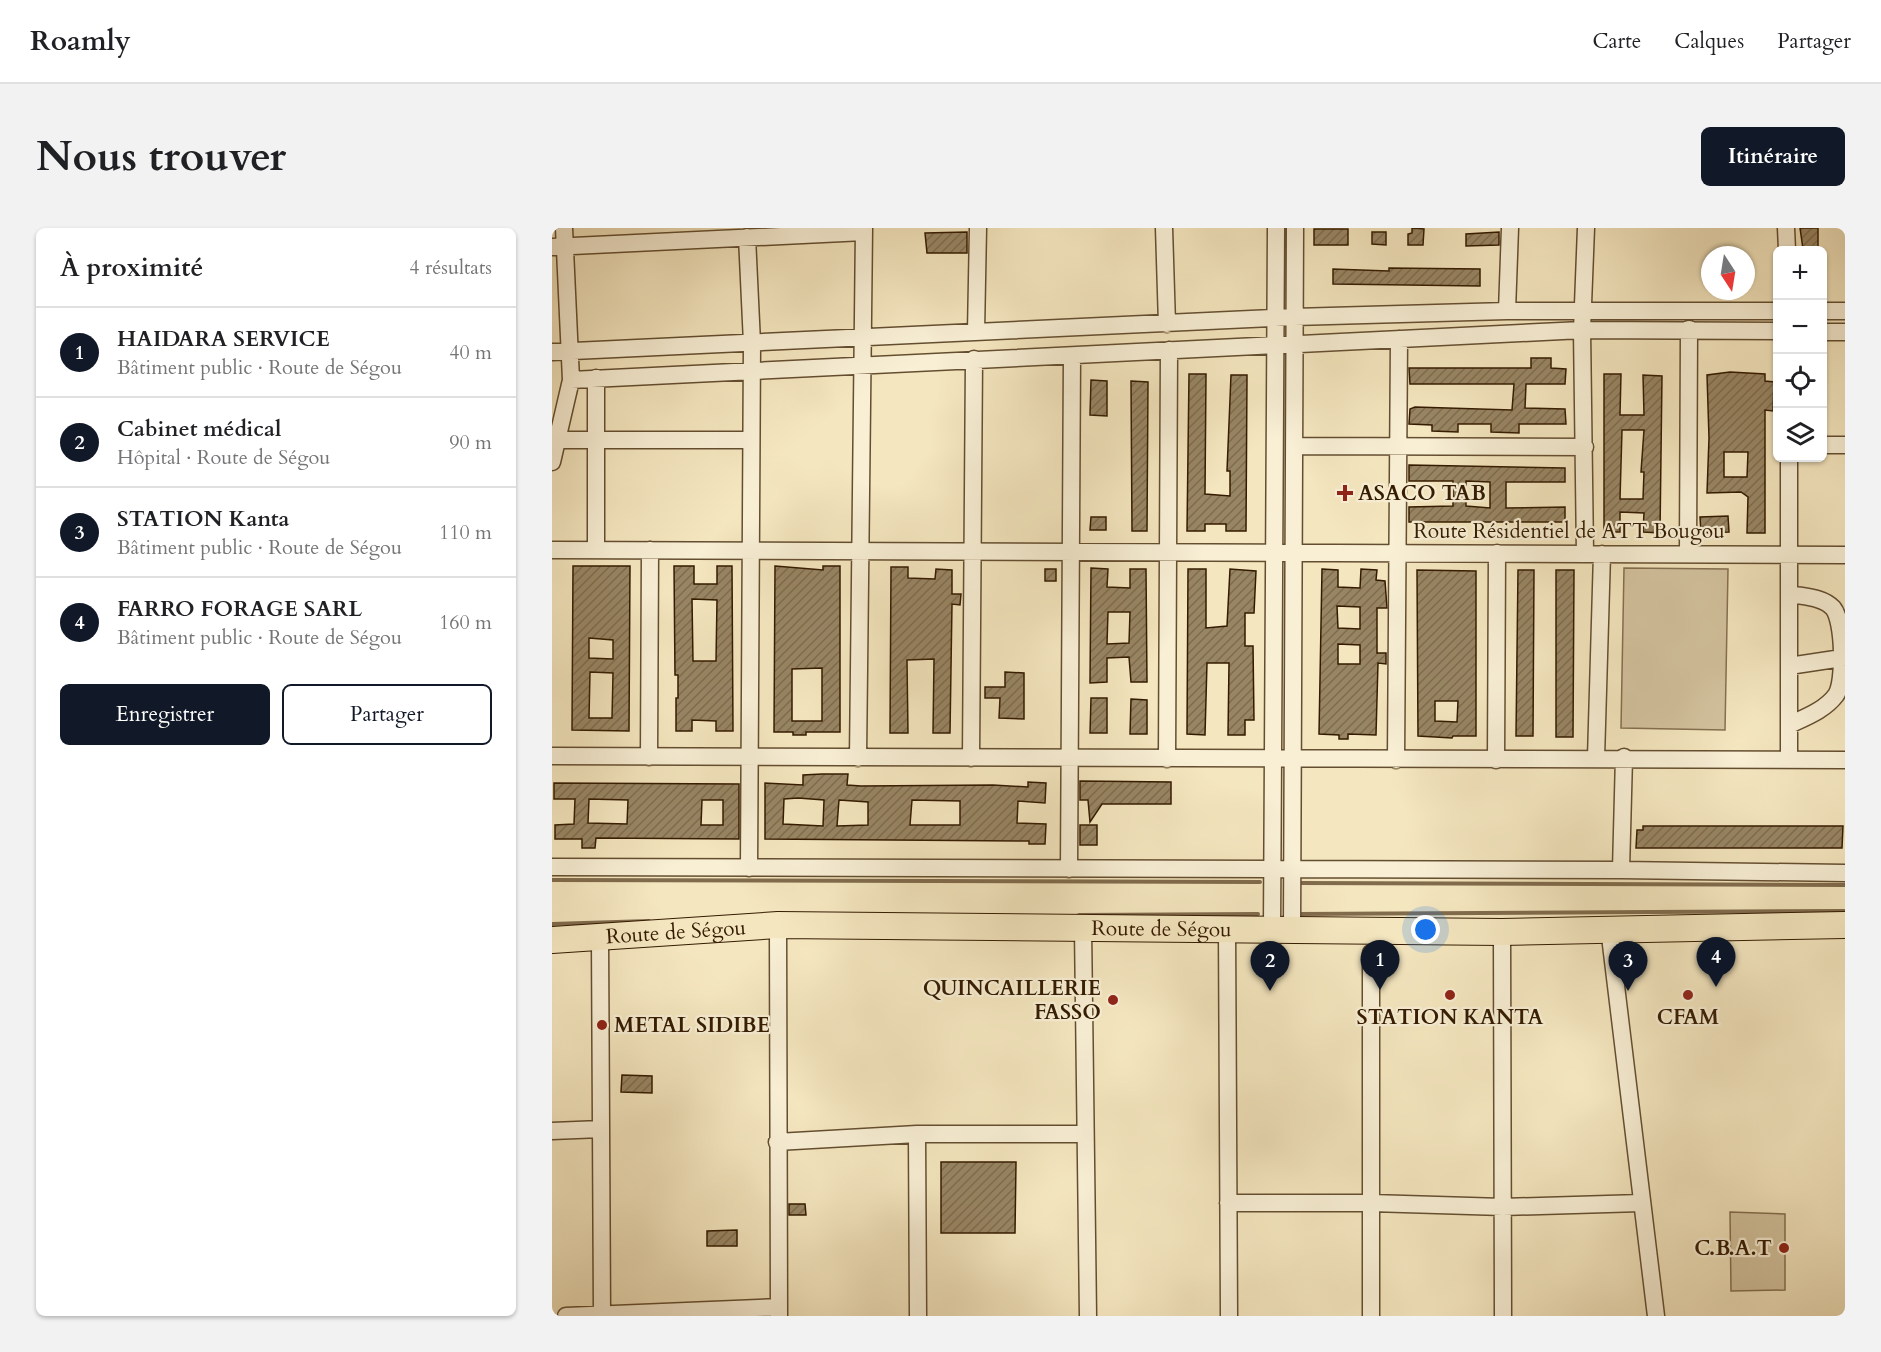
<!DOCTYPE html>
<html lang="fr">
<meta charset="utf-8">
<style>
body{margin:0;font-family:Cardo,serif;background:#f2f2f2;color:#202124}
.controls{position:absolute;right:18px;top:18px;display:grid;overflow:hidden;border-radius:9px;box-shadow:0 2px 4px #0004}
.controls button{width:54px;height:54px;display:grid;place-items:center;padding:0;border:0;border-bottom:2px solid #e0e0e0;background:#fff;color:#202124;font:30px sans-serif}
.compass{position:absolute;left:1149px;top:18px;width:54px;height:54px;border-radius:50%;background:#fff;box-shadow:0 2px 4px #0004;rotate:168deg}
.you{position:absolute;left:874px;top:702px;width:21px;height:21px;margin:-15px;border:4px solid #fff;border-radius:50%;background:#1a73e8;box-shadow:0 0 0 9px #1a73e833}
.badge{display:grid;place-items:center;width:39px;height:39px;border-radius:50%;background:#111827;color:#fff;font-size:20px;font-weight:700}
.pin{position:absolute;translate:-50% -50px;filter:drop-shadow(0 2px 3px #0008)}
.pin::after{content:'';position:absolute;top:32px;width:21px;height:18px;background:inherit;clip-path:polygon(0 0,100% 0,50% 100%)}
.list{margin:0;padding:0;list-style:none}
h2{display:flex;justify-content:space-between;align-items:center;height:78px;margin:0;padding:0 24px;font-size:26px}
h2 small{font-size:20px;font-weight:400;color:#757577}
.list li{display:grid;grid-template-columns:39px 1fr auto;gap:18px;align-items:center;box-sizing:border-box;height:90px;padding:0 24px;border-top:2px solid #e0e0e0}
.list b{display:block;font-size:22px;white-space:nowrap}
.list p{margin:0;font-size:20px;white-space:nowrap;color:#757577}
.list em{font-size:20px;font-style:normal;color:#757577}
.actions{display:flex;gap:12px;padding:18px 24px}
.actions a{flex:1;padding:14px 0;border:2px solid #111827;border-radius:9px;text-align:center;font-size:21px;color:#111827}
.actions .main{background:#111827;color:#fff}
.icon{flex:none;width:33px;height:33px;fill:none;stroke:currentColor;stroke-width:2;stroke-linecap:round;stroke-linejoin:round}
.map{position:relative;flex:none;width:1293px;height:1088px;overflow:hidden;border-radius:9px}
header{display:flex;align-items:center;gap:36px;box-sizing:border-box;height:84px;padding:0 30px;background:#fff;border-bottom:2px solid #e0e0e0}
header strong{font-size:28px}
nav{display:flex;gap:33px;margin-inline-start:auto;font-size:21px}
.intro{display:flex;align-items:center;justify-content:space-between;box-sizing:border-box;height:144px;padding:0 36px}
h1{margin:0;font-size:42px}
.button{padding:15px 27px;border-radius:9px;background:#111827;color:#fff;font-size:21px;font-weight:700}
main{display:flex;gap:36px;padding:0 36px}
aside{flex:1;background:#fff;border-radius:9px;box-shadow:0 2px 4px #0004}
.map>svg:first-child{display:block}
.pitch{fill:#d3c39f;stroke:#846f50;stroke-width:1.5}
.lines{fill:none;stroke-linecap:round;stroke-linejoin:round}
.stream{stroke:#806b4c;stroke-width:4}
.building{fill:url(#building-hatch);stroke:#341b00;stroke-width:1.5;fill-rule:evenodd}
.minor-casing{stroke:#644e30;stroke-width:19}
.highway-casing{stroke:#341b00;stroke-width:28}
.minor{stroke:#f8efd5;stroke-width:16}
.highway{stroke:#f4e6bf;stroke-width:26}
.poi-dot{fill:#8f2418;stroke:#f8efd5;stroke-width:2}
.labels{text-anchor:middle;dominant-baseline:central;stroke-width:4.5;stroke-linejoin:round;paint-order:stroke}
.poi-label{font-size:21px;font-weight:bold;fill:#341b00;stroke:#f8efd5;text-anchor:start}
.street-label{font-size:21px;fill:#341b00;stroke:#f8efd5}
</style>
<header>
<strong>Roamly</strong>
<nav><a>Carte</a><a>Calques</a><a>Partager</a></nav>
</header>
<div class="intro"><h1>Nous trouver</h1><a class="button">Itinéraire</a></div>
<main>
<aside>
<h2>À proximité<small>4 résultats</small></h2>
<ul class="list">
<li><span class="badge">1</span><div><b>HAIDARA SERVICE</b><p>Bâtiment public · Route de Ségou</p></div><em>40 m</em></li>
<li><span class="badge">2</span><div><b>Cabinet médical</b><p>Hôpital · Route de Ségou</p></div><em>90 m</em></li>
<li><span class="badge">3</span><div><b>STATION Kanta</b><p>Bâtiment public · Route de Ségou</p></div><em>110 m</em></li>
<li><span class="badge">4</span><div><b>FARRO FORAGE SARL</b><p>Bâtiment public · Route de Ségou</p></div><em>160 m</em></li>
</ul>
<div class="actions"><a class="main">Enregistrer</a><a>Partager</a></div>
</aside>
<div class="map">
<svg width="1293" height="1088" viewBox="0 0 1293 1088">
<defs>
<pattern id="building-hatch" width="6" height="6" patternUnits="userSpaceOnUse" patternTransform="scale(1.5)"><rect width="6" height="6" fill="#988563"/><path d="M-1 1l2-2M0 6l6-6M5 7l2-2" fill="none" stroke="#7d6c4f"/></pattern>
</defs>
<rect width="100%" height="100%" fill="#f4e6bf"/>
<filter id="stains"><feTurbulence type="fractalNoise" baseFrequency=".00333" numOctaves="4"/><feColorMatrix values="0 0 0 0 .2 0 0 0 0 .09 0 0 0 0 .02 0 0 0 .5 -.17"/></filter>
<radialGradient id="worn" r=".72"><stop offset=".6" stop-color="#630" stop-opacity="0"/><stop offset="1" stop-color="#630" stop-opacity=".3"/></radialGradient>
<!-- pitch -->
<path class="pitch" d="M1072,340L1176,341L1173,502L1069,500Z
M1178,984L1233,986V1062L1179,1063Z"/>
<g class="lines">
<!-- stream -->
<path class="stream" d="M0,652L708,654
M746,655L1293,657
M746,686L1293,683
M527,687L706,686
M0,696L97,693"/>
</g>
<!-- building -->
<path class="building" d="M860,0L872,1L871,17H856V6L860,5Z
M1248,0H1266V21H1251Z
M762,1H796V17H762Z
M415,4V25H375L373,5Z
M820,4H834V17L820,16Z
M947,4V17L914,18V6Z
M837,40L928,41V58L781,56V41L837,43Z
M979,130H999V140L1014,141L1013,156H974L973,180L1013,181L1014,196H967V205L939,204V196H906V204L880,203V197L857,196L858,181L863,179L960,182L962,156H858L857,140H979Z
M1178,144L1213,146V153L1222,154L1221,183L1213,182V305H1195L1196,269L1189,264L1155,265L1157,210L1155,147ZM1172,224H1196L1195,249H1172Z
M637,146H654L653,266L678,268V243H675L679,147H695L694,303H674V296H653V303H635Z
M1052,146H1069L1068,187H1092L1091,147L1110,148L1108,305L1091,304L1092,285L1068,284V304H1052ZM1070,202H1092L1089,244H1092L1091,271H1068Z
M539,152L555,153V188L538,187Z
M579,153L596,154L595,303H580Z
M857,237L1013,240V254H954V280L1013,279V294H857V279L901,278V253H857ZM914,253L938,254V280L914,278Z
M1176,288L1177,304L1149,305L1148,289Z
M539,289H554V302H538Z
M21,338H78L77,503L20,502ZM37,410L61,412V431L37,430ZM38,444L61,445L60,490H37Z
M122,338H142V356H165V338H180L181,503H164V493L140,492V503H124V470H126V447H123ZM140,371L165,372L164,433H141Z
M223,338L271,342V338H288V504H254V507H241V504H222ZM270,440V493H240V441Z
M339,339H356V350L383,351L384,341L400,342V366H409L408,377L400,376L398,505H381L382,431L355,432L356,505H338Z
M539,340L556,341L555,359L578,360V341H594L595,454H579L577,429L555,430V454L538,455ZM556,384H578L577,415L555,416Z
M493,341H504V353H493Z
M636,341H654V400L675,398L678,341L704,343L702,385H693V418H701L702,492H693V507H676L677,435H655L653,507L635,506Z
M770,341L786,342V359L808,360L809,341L825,342L824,352L833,353L835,380H825V425H834V436L826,435L824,507L796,506V511H787V507L767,506ZM785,378L808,379V401L786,400ZM786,416L808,417V436H786Z
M865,342L924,343V508H901L900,510L866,508ZM883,473H906L905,494L883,493Z
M966,342H982L981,508H964Z
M1004,342H1022L1021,509H1004Z
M453,444L472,445V491L447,490L448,470H433V459H453Z
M539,470H555V505H538Z
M579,471L595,472V506H578Z
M270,546H296L295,557L309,558L441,557L476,559V554L494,555L493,575L466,573L465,595L494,596L493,616H477V613L213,611V555L251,557V547ZM246,570L272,572L271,598L231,596L232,571ZM287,572L316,574V597L285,598ZM360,572L408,573V597H358Z
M528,553L619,554V576H550L538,594L536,572H528Z
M2,555L187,556V611L44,610L43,620H30V611H3V597L22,596L23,571H2ZM37,571L76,572L75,596L36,595ZM150,572H171V597H149Z
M528,597H545V617H528Z
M1091,598H1291L1290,620H1084L1085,602H1091Z
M70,847L100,848V865L69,864Z
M389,934H464L463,1005H389Z
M237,976H253L254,987H237Z
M185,1002V1018H155V1003Z"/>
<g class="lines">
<defs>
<path id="minor" d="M612,0L615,96
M1234,0L1235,22
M195,9L200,115L197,640
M0,19L312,4
M955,83L958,0
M1270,83H1293
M424,104L426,0
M1270,104H1293
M0,124L742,89L955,83H1226
M44,150V322
M19,152L1030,102L1226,103
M5,212H199
M1270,217H1293
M742,218L1033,219
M0,234L19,152L12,0
M0,322L1293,327
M1033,326L1030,102L1034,0
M1136,326L1137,101
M1237,438L1290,430
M1237,497C1254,489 1273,482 1284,467C1293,454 1292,393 1281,380C1271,369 1253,369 1238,366
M0,528L1293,532
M97,529L98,322
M306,530L312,0
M419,530L422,131
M1044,530L1050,326
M615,531L617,122
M1237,531V230
M844,532L847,111
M944,532L945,325
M0,639L1069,642L1293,645
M517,641L520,128
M1069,642L1072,529
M226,697L227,1088
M531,700L536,1088
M675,700L677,1088
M1057,700L1104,1088
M720,701L724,0
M740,701L743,0
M950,704L951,1088
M48,710L50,1087
M819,725V1088
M0,903L49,901
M365,906L366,1088
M225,914L365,906H533
M676,975H819L951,979L1089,975
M14,1088L227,1079"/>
<g id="highway">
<path id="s1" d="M0,712L226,697L950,704L1293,697"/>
</g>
</defs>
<!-- minor casing -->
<use href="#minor" class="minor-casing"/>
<!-- highway casing -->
<use href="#highway" class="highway-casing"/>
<!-- minor -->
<use href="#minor" class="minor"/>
<!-- highway -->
<use href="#highway" class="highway"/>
</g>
<!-- markers -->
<g class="poi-dot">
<path d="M790 256h6v6h6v6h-6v6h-6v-6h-6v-6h6z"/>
<circle cx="898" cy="767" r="6"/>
<circle cx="1136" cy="767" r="6"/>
<circle cx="561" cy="772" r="6"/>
<circle cx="50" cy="797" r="6"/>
<circle cx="1232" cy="1020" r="6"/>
</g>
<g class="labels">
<!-- poi labels -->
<g class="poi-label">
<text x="806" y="265">ASACO TAB</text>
<text x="549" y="760" text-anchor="end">QUINCAILLERIE<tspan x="549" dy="24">FASSO</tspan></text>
<text x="898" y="789" text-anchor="middle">STATION KANTA</text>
<text x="1136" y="789" text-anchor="middle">CFAM</text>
<text x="62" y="797">METAL SIDIBE</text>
<text x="1220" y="1020" text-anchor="end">C.B.A.T</text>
</g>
<!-- street labels -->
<g class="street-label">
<text x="1017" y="303">Route Résidentiel de ATT Bougou</text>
<text stroke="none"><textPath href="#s1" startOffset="610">Route de Ségou</textPath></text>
<text stroke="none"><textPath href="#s1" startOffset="124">Route de Ségou</textPath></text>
</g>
</g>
<rect width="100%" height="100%" filter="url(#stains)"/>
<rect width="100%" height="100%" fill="url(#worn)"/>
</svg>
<div class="controls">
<button>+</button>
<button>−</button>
<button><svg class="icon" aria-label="locate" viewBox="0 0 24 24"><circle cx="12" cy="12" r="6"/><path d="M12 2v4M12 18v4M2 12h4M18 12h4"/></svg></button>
<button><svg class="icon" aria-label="layers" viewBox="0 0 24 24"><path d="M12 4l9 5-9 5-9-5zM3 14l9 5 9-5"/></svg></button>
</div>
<svg class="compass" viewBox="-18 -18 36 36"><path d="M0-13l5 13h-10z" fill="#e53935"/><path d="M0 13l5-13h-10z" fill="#757577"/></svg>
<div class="you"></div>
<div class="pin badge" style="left:828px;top:762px">1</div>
<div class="pin badge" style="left:718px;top:763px">2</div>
<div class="pin badge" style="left:1076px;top:763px">3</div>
<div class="pin badge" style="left:1164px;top:759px">4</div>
</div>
</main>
